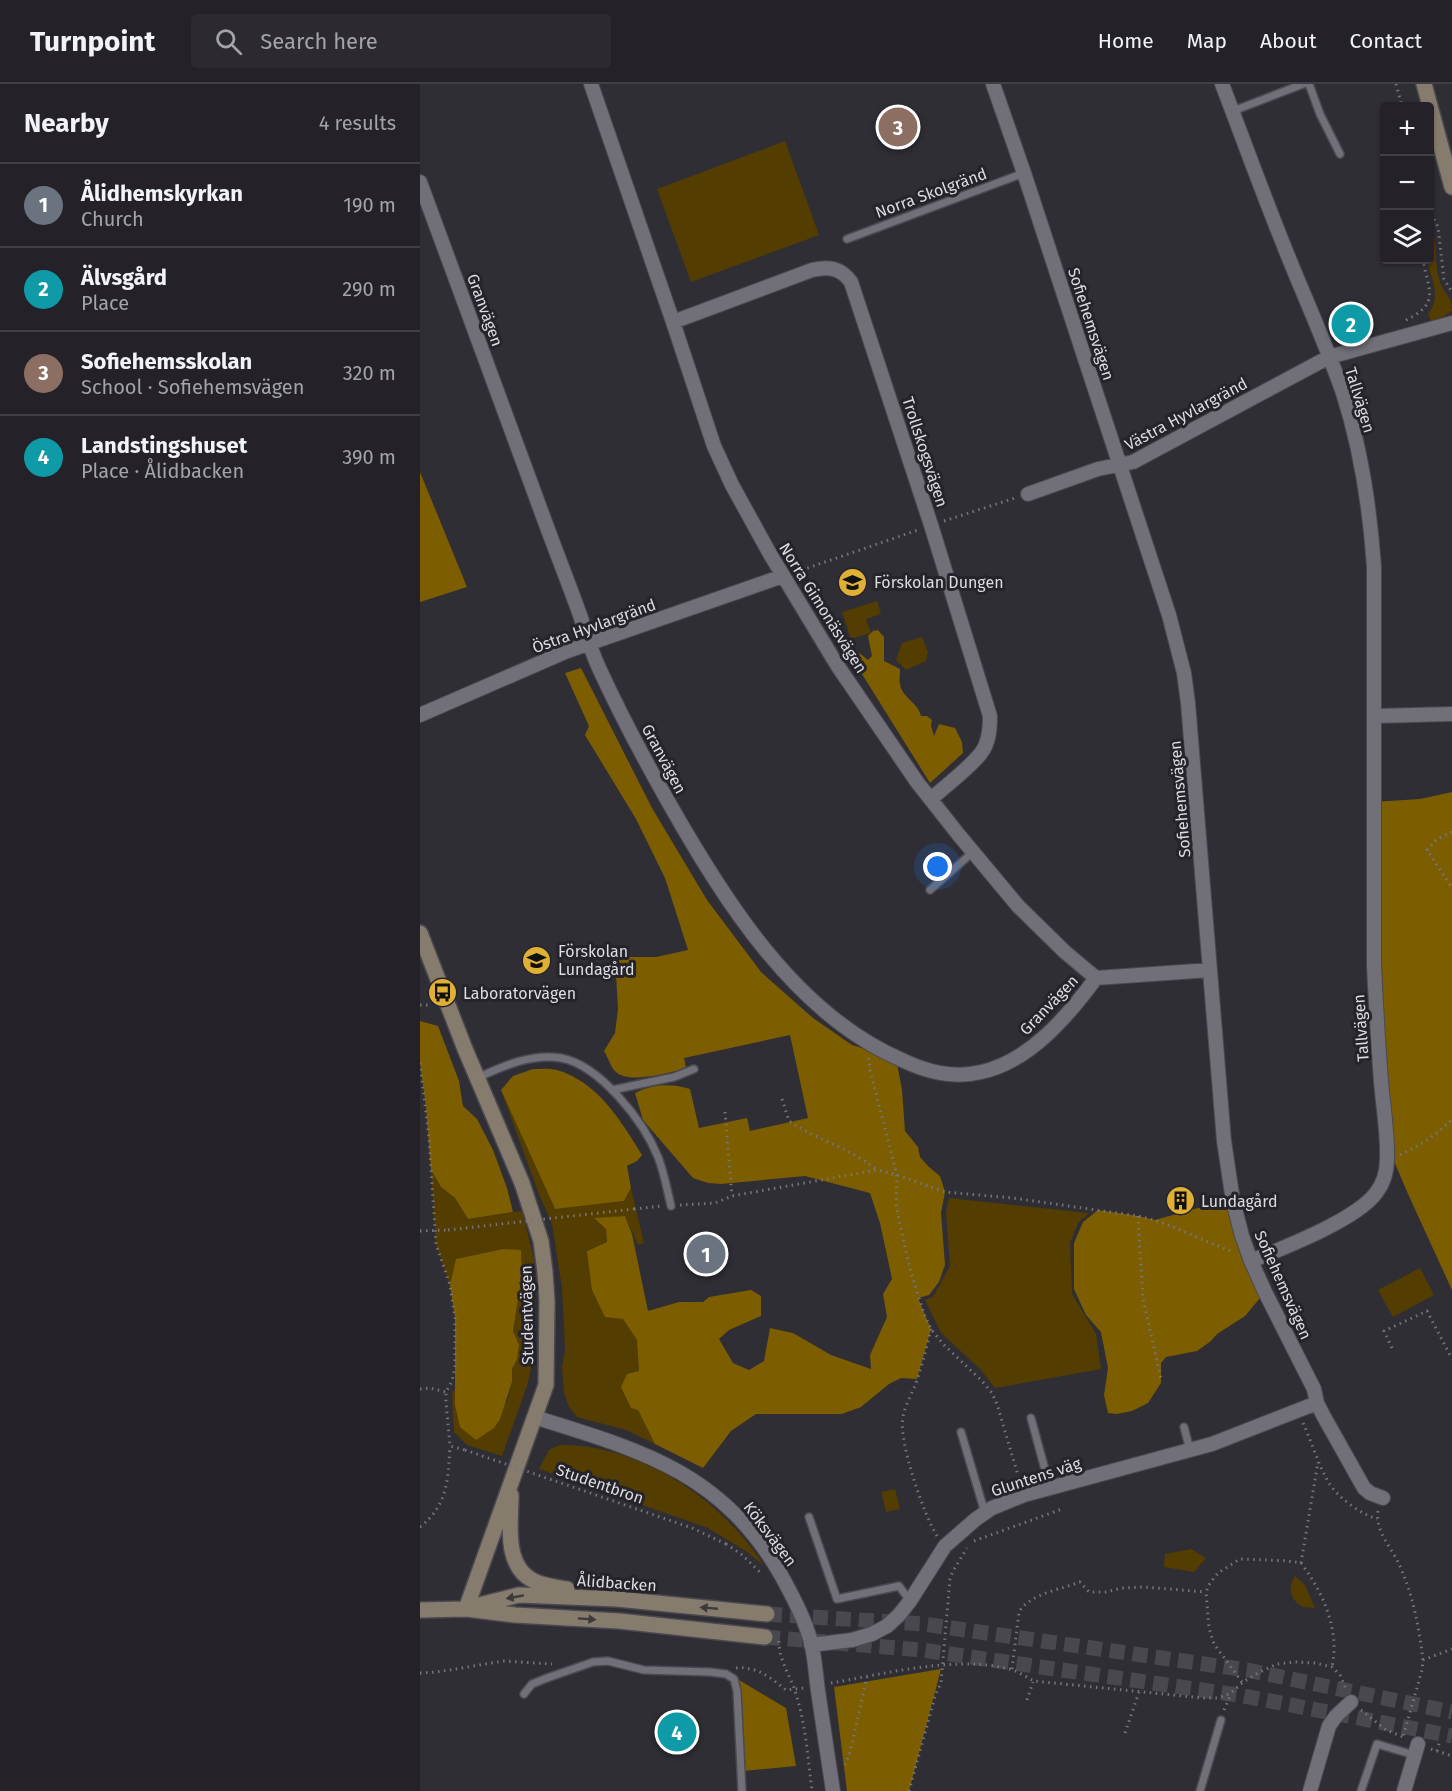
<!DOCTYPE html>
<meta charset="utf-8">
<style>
body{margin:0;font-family:"Fira Sans",sans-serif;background:#2c2a30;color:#f1f3f6}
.controls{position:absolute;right:18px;top:18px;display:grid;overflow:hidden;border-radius:6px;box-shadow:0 2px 4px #0004}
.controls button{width:54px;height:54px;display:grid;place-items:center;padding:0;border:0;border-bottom:2px solid #413f45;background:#242228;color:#f1f3f6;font:30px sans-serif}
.you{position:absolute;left:518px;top:783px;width:21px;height:21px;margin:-15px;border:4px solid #fff;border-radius:50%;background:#1a73e8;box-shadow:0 0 0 9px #1a73e833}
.badge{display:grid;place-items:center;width:39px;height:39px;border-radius:50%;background:#8bbbb9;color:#fff;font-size:20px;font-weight:700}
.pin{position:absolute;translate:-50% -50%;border:3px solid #fff;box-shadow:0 2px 6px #0006}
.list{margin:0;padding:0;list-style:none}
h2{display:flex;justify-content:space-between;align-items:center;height:78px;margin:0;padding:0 24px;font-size:26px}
h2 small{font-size:20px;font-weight:400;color:#a3a4a8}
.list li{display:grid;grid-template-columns:39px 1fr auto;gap:18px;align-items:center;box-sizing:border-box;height:84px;padding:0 24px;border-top:2px solid #413f45}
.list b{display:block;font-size:22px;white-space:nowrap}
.list p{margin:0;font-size:20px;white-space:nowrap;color:#a3a4a8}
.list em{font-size:20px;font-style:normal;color:#a3a4a8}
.icon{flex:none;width:33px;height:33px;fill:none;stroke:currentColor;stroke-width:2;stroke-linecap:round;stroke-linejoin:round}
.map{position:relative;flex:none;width:1032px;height:1707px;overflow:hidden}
header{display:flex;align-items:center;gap:36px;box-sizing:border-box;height:84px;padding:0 30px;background:#242228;border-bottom:2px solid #413f45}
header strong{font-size:28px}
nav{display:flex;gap:33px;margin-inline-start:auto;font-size:21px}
.search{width:420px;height:54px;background:#2c2a30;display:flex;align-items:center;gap:15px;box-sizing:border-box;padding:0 21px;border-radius:6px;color:#a3a4a8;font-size:22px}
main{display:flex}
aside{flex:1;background:#242228}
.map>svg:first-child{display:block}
.green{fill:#533d00}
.forest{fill:#7c5d00}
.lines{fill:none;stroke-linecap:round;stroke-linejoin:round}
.secondary-tunnel{stroke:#4a484f;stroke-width:15;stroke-dasharray:15 8;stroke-linecap:butt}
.lane-casing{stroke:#4b4950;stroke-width:10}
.street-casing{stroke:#4b4950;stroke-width:16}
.secondary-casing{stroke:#4b4950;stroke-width:18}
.path{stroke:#77757b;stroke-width:3;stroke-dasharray:1.5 4.5;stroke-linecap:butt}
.lane{stroke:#716f77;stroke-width:7}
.street{stroke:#716f77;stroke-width:14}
.secondary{stroke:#867c6e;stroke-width:15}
.path-bridge{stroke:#77757b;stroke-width:3;stroke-dasharray:1.5 4.5;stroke-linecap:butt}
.oneway{fill:#3e3a3c}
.labels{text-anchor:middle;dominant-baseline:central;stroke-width:6;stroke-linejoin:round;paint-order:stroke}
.street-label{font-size:16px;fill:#dddce1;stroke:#26242b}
.poi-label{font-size:16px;fill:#dddce1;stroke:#26242b;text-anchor:start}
</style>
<header>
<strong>Turnpoint</strong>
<div class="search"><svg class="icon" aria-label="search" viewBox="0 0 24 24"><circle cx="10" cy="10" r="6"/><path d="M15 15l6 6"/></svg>Search here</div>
<nav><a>Home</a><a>Map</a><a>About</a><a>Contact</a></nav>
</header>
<main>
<aside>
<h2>Nearby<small>4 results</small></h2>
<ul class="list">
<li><span class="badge" style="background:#6b7280">1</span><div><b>Ålidhemskyrkan</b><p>Church</p></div><em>190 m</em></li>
<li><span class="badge" style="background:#0f9aa8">2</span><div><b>Älvsgård</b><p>Place</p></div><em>290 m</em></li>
<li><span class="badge" style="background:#8d6e63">3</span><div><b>Sofiehemsskolan</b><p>School · Sofiehemsvägen</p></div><em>320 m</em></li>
<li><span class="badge" style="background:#0f9aa8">4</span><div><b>Landstingshuset</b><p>Place · Ålidbacken</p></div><em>390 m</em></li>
</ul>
</aside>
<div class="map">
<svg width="1032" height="1707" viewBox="0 0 1032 1707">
<rect width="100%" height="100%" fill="#302e35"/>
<!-- green -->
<path class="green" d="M365,57L399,151L271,198L237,105Z
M1011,140L1012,141C1017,159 1014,180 1020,198C1025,212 1032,211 1032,227L1023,233L1011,237L1008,230C1022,213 1011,194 1007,176H1010Z
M457,517L461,530L446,535L451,549L431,555L422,528Z
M502,553L508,568L506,577L486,586L476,576L482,559Z
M81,1006L135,1125L204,1117L211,1104L224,1159L218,1161L205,1132L175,1135L186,1145L187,1159L168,1166L203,1235L217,1256L219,1287L218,1326L235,1360L206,1346L157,1333L149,1323L144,1309L142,1283L145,1267L144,1243L142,1204L132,1140L118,1108Z
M11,1086L21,1103L35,1114L48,1135L102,1127L114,1175L116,1245L115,1266L107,1302L82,1372L47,1361L34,1348L32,1310L35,1304V1321L87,1318L92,1298V1285L97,1275L93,1247L102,1192L101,1167L83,1165L37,1175L30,1201L16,1160Z
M529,1114L669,1129L658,1139L650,1159L652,1210L676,1250L681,1285L575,1304L560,1285L521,1249L505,1216L513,1213L530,1182L526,1128Z
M1000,1184L1014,1211L973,1233L958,1206Z
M139,1361C219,1359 303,1416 344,1482L326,1467L288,1444L119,1385L129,1366Z
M475,1405L480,1425L466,1428L461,1408Z
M771,1465L786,1474L774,1488L744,1483L745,1470Z
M875,1492L885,1501L895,1524L883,1523C870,1516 867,1504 875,1492Z"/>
<!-- forest -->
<path class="forest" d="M0,388L47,503L0,518Z
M458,546L464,553V577L480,585C480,590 479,596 480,600C482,614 498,618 501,632H507L512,636L511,642L514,652L519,640L535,644L542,658L543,669L510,699L427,566H436L448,576L452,572L448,552L453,547Z
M161,584L232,724L287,816L341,888L393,934L432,961L476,974L482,1006L485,1047L498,1063L500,1073L509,1083L520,1092L525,1108L521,1129L525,1181L519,1198L509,1211L498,1214L511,1245L497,1295L481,1294L469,1300L441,1323L422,1330H336L311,1347L283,1384L235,1360L218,1326L211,1324L201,1303L207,1290L219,1287L217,1256L203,1235L185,1233L172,1206L167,1167L187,1158L186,1145L174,1134L205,1132L212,1150L228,1227L259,1218H283L289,1213L331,1206L341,1212V1232L309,1246L299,1255L313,1279L329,1286L344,1277L350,1244L373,1249L411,1271L451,1285L450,1271L467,1233L463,1210L472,1195L460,1139L450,1109L385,1092L301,1100L288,1099L273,1094L223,1036L215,1009C232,1000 252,999 270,1005L279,1044L327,1034L330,1047L388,1034L370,951L264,974L267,988L261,986C245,989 209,1000 196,988C191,984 188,973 184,967L195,949L198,925L195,873H236L268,866L245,794L216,735L165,651L169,642L145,589Z
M1032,708V1206L988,1110L966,1058L953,718L1000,715Z
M0,937L18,942L39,997L43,1022L57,1035L73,1066L87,1104L93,1128L48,1135L35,1114L21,1103L11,1086L6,1023L0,979Z
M113,985C120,985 129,984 137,986C178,998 201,1037 222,1071L217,1077L207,1082L211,1104L204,1117L135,1125L81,1006L93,992Z
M813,1117L845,1208L825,1232L797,1250L791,1257L777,1267L746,1273L741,1279V1299L728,1319L712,1327L697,1330L688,1329L684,1311L688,1284L681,1248L666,1231L654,1205V1159L663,1138L678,1126L718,1132L735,1136L774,1125Z
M83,1165L101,1166L102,1191L93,1247L99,1261L97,1275L92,1285V1298L80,1335L74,1344L56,1356L40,1343L35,1321V1234L30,1201L36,1175Z
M521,1585L489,1707H427L414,1603Z
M319,1596L366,1624L376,1682L323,1687Z"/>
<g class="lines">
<!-- secondary-tunnel -->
<path class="secondary-tunnel" d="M347,1530L503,1540L827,1586L1032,1628
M345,1553L502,1566L824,1612L1032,1652"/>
<defs>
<path id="lane" d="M889,0L900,30L920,70
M813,27L883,0
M427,155L604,89
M510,806L553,768
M57,994C83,982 112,969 141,974C180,981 224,1038 238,1073C244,1088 247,1105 251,1122
M192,1006L254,993L274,985
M611,1334L630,1404
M764,1343L770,1366
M541,1348L565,1429
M389,1433L417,1515L479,1502L490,1517
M104,1610L112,1600L127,1594L173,1578L188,1577L224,1586L290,1588L306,1590L314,1595L317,1607L322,1707
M780,1707L801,1636
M941,1707L957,1660L994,1671"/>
<path id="street" d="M171,0L253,238L294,362L312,401L350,470L417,581L497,698L538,750L598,822L645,868L676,894L790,886
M573,0L604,89L749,531L764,589L768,619L804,1057L813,1117L822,1152L831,1177L845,1208L894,1305L897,1319L903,1331L944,1404L950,1409L963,1414
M802,0C822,52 841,105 862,157C882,208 905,257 923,309C941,365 950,425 954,483V882C956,921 958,959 961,997C963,1023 968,1049 967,1075C967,1087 963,1100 956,1109C936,1136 863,1164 831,1177
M0,98C40,207 80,316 120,424C133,460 147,495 160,531C166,549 171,567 179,584C200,630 224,675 249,719C304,816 375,930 482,976C507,988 533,995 561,988C609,978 648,932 676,894
M253,238L392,186C409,182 421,184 431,198L511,441L570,632C570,645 569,659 561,669C550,684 525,702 511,715
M608,410L678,385L713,378L909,273L1032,239
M0,631L145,568L363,492
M955,632L1032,630
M114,1333C220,1366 302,1388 361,1491C373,1513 386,1537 392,1562C395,1577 396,1592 398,1607C403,1641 408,1674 413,1707
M391,1561L432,1556L452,1550L467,1542L479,1531L490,1517L525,1462L556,1435L572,1424L604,1411L792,1360L897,1319
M890,1707L909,1642L916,1632L931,1618
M984,1707L998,1660"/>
<path id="secondary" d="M1004,0L1032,103
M0,849L45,965L102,1099L121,1157L125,1188L127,1217L126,1301L46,1525
M91,1411C91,1439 83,1482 114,1497C124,1502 136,1503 147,1505
M55,1522L99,1511L197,1515L347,1530
M0,1526L46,1525L95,1531L199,1537L345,1553"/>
</defs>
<!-- lane casing -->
<use href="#lane" class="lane-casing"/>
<!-- street casing -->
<use href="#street" class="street-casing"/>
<!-- secondary casing -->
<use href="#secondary" class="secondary-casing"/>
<!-- path -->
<path class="path" d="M976,0L982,22
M1010,124L1011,130L1010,132
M1011,130L1018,143L1024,195L1032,208
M986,236C1021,219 1008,206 1003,176
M524,437L595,414
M376,488L498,446
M1032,748L1017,755L1007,766L1032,804
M0,921H11
M449,974L450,986L477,1091L476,1119L479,1136L490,1185L504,1230L511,1245L523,1260L562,1297L572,1309L577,1320L600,1398
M0,979L9,1054L16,1160L30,1201L35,1234V1283L32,1297L26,1308V1318L30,1362L45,1366
M362,1015L369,1037C397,1056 432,1065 457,1086
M305,1028L312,1112
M980,1071C1000,1061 1016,1052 1032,1035
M260,1121L295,1119L312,1112L457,1086L477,1091L525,1108L593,1114L718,1132C751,1139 780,1156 811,1167
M214,1125L242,1122
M718,1132L723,1215L741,1295
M0,1147L28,1146
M511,1245C507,1263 502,1281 496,1299C492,1310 485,1321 483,1333C478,1357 504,1431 517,1452
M972,1264L964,1247L1007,1227L1032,1275
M0,1305L10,1304L26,1308
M883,1339C892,1358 898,1381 909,1399C918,1414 941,1430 957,1435
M958,1427C955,1448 972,1464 980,1482C990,1506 995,1524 999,1549C1001,1562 1004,1574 1002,1586L983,1653
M0,1443C28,1421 28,1395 30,1362
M554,1457L642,1425
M306,1460L321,1470L341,1489
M881,1479L898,1378
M359,1557C359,1578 371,1592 376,1610C386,1642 388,1675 392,1707
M1003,1576L1032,1565
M316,1584C337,1582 351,1594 366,1606L384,1604
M592,1585L599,1528C609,1510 642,1505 660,1498L669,1508H686L702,1504L724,1503L786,1508
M0,1589L17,1588L84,1577L132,1580
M822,1598L794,1560L789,1544L786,1508L790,1499L798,1489L820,1475L868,1477L881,1479C903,1508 920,1546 912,1583
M411,1599C465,1590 535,1571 589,1585C598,1587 606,1593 614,1597L783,1614H798L811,1609L823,1598L840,1588L857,1580L875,1578L895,1579L912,1583L920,1591L927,1607
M607,1616L613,1598
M804,1626L811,1610
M941,1626L966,1646L986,1654
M705,1649L719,1608
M1011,1665L1032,1672
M1017,1667L1020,1656
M425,1681L430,1668L447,1593
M489,1707L516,1609L521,1599L530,1495L533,1487L547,1464"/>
<!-- lane -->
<use href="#lane" class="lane"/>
<!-- street -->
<use href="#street" class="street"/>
<!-- secondary -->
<use href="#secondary" class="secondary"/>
<!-- path-bridge -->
<path class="path-bridge" d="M28,1146L214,1125
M45,1366L272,1444L306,1460"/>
</g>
<!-- one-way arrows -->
<defs><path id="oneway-solid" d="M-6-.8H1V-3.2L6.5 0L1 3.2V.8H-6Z" transform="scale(1.5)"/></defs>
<g class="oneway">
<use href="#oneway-solid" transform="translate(95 1513) rotate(170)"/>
<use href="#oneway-solid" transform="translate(289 1524) rotate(-175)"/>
<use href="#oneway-solid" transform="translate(167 1535) rotate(4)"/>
</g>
<!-- icons -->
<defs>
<symbol id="school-disc" viewBox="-11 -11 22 22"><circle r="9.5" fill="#e0b034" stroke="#26242b"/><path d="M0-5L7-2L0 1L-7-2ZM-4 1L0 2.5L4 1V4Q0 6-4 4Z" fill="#111"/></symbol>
<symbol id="bus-disc" viewBox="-11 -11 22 22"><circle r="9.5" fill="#e0b034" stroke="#26242b"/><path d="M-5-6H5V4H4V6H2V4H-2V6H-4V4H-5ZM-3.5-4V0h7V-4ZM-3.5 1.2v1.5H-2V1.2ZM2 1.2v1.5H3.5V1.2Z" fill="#111"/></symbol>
<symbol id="building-disc" viewBox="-11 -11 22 22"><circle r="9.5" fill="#e0b034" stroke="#26242b"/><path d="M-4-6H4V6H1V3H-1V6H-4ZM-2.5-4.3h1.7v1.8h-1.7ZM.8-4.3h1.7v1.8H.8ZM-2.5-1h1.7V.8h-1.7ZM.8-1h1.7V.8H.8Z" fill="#111"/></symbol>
</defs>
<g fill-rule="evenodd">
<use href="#school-disc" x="416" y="482" width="33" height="33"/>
<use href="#school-disc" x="100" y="860" width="33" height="33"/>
<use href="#bus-disc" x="6" y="892" width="33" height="33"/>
<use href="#building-disc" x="744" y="1100" width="33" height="33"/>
</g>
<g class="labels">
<!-- street labels -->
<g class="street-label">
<text transform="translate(511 109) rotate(-20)">Norra Skolgränd</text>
<text transform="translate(65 226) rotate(70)">Granvägen</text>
<text transform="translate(671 240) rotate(72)">Sofiehemsvägen</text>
<text transform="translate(940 316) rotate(73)">Tallvägen</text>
<text transform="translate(766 330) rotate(-28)">Västra Hyvlargränd</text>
<text transform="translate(505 368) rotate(72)">Trollskogsvägen</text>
<text transform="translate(403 524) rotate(58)">Norra Gimonäsvägen</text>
<text transform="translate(174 542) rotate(-20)">Östra Hyvlargränd</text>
<text transform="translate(244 675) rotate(62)">Granvägen</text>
<text transform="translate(760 715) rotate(-95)">Sofiehemsvägen</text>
<text transform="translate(629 921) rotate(-46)">Granvägen</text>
<text transform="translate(941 944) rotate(-94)">Tallvägen</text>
<text transform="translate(863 1201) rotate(66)">Sofiehemsvägen</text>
<text transform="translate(107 1231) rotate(-91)">Studentvägen</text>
<text transform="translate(616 1393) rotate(-18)">Gluntens väg</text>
<text transform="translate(180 1400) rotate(19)">Studentbron</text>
<text transform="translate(350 1450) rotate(53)">Köksvägen</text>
<text transform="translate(197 1499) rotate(4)">Ålidbacken</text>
</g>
<!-- poi labels -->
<g class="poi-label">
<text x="454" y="498">Förskolan Dungen</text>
<text x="138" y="867">Förskolan<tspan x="138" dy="18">Lundagård</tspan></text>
<text x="43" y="909">Laboratorvägen</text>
<text x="781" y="1117">Lundagård</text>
</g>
</g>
</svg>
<div class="controls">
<button>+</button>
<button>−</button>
<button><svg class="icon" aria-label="layers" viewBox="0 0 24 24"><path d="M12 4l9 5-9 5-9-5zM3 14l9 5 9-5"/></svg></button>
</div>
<div class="you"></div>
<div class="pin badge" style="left:286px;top:1170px;background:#6b7280">1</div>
<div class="pin badge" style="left:931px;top:240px;background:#0f9aa8">2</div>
<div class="pin badge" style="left:478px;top:43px;background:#8d6e63">3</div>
<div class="pin badge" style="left:257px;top:1648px;background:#0f9aa8">4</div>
</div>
</main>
